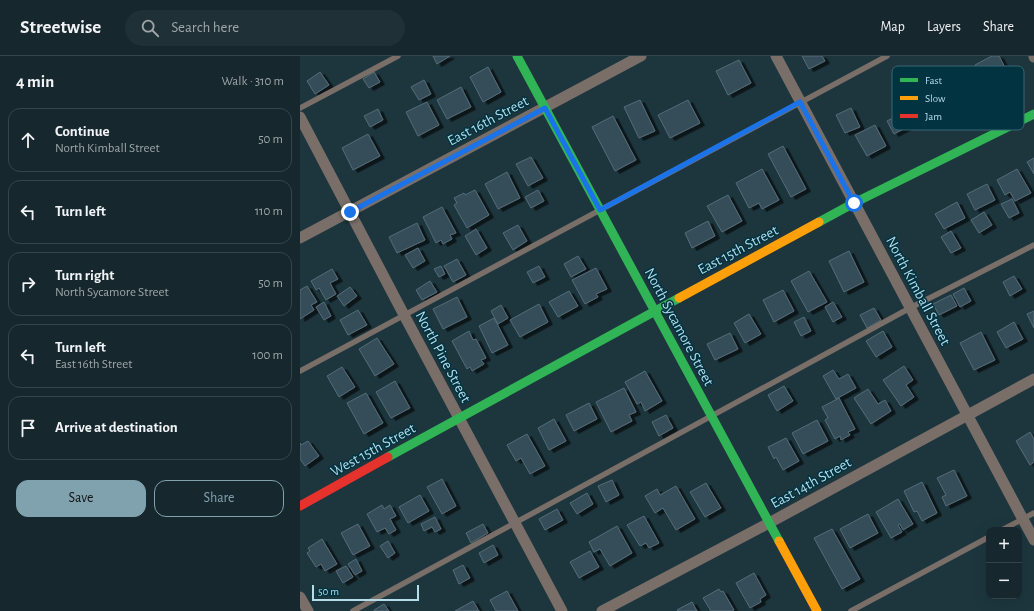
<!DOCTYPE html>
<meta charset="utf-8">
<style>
body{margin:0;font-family:"Alegreya Sans",sans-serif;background:#1f3036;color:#f1f3f6}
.controls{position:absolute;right:12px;bottom:12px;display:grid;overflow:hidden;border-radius:8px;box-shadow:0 4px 16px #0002}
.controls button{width:36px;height:36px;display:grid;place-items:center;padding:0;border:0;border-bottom:1px solid #35444a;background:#16282e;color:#f1f3f6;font:20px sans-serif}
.scale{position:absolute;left:12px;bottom:10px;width:107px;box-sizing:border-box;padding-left:4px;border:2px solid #b5dcea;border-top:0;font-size:11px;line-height:14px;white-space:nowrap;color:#b5dcea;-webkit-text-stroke:3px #023341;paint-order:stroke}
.stop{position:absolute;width:12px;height:12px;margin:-9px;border:3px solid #1a73e8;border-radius:50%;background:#fff}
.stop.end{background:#1a73e8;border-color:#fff;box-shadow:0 1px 4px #0008}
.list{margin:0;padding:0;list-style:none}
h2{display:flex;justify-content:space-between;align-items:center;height:52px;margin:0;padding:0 16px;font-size:17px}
h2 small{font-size:13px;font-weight:400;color:#9ea6aa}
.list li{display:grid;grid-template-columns:26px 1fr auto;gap:12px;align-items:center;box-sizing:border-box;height:64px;margin:0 8px 8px;padding:0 8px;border:1px solid #35444a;border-radius:12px}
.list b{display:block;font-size:15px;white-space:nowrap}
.list p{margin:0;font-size:13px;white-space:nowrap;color:#9ea6aa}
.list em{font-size:13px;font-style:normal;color:#9ea6aa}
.actions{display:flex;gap:8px;padding:12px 16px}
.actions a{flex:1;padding:9px 0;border:1px solid #80a2ae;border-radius:12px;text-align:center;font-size:14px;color:#80a2ae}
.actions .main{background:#80a2ae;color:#111}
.icon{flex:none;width:22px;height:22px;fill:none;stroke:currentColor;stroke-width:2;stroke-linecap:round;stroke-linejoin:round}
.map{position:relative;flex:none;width:734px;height:555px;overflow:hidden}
header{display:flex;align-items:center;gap:24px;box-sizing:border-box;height:56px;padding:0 20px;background:#16282e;border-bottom:1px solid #35444a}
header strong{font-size:19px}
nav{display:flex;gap:22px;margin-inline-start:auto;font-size:14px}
.search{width:280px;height:36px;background:#1f3036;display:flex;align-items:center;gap:10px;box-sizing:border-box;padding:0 14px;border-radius:22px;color:#9ea6aa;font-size:15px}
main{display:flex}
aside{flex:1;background:#16282e}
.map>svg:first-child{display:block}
.building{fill:#364d58;stroke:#556c78;filter:url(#shadow)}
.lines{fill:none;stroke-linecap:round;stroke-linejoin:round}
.lane{stroke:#7a6e69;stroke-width:5.5}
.street{stroke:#7a6e69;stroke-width:11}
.fast{stroke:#30b455;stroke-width:9}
.slow{stroke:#ff9f0a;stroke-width:9}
.jam{stroke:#e5322d;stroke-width:9}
.route{stroke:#1a73e8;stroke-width:5}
.labels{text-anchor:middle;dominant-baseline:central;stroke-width:3;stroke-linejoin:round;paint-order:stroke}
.street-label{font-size:15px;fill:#b5dcea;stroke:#023341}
.key{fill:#023341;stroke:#386674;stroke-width:1}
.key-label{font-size:11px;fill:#b5dcea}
</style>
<header>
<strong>Streetwise</strong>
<div class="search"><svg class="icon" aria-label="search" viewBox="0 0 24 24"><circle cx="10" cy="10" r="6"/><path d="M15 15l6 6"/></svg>Search here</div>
<nav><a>Map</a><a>Layers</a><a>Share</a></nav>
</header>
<main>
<aside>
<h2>4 min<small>Walk · 310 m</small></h2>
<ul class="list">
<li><svg class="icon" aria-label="ahead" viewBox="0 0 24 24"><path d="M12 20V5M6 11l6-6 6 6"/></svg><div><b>Continue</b><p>North Kimball Street</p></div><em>50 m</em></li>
<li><svg class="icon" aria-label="left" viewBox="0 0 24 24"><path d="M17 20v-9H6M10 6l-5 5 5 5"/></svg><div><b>Turn left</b></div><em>110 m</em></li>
<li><svg class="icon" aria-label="right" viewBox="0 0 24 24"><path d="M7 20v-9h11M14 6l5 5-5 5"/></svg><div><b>Turn right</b><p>North Sycamore Street</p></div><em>50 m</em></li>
<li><svg class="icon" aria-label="left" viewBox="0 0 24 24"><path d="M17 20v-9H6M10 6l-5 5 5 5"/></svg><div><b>Turn left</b><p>East 16th Street</p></div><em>100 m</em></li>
<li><svg class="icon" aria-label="arrive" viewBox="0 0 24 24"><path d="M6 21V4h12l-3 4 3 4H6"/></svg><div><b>Arrive at destination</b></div></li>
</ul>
<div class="actions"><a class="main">Save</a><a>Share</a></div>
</aside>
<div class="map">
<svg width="734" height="555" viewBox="0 0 734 555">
<defs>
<filter id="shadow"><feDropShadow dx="4.5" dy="2.5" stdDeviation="0" flood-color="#0009"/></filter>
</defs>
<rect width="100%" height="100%" fill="#1d363e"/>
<!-- building -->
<path class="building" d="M133,0H150L137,8Z
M502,0H522L525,5L509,13Z
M692,0H699L711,23L684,38L675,22L680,19L675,9Z
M439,4L451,27L428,39L416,15Z
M188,11L201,36L183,46L170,21Z
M20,16L29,29L15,38L7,25Z
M74,16L80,26L69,32L63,23Z
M124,24L131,38L119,44L111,31Z
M161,31L171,51L147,63L137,44Z
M340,44L355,75L339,82L324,51Z
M388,44L400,67L370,82L358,59Z
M127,46L139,69L118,80L106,56Z
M551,52L560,71L545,77L536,59Z
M78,53L83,64L70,71L64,60Z
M608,54L615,67L594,78L587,65Z
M313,60L336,104L315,115L292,71Z
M575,69L586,90L567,100L555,79Z
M68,78L80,100L53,114L42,92Z
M483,90L506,133L491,141L468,98Z
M231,101L243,122L228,130L216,108Z
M734,102V118L727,106Z
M462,113L479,144L462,153L459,147L449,152L436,127Z
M717,113L731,137L715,145L710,136L705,139L697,124Z
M207,116L220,142L198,153L185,128Z
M687,128L695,144L675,154L667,138Z
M175,134L189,159L167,172L154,149L157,147L154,142L164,137L165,139Z
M238,134L244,145L231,152L225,141Z
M428,139L442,165L422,176L407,150Z
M712,143L719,157L709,162L701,148Z
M657,146L665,162L644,173L635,158Z
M142,151L156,177L150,179L152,183L143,188L141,184L136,187L123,161Z
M684,156L692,169L679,177L671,164Z
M408,165L415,180L392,192L385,177Z
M117,167L125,184L97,197L89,181Z
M218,169L227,185L213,194L203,177Z
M176,173L187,192L176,199L165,180Z
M651,175L661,192L651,197L641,181Z
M118,192L125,205L113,212L105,199Z
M549,195L564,226L544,236L529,205Z
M278,200L286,213L271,221L264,208Z
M157,203L166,219L153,226L144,210Z
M141,210L145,218L139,221L134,213Z
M239,210L245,221L233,227L227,216Z
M296,212L307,233L296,238L298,241L285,248L272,224Z
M32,213L38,223L30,227L36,238L26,244L19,232L16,234L11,225Z
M509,215L527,246L508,256L491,225Z
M714,220L722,233L710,240L703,226Z
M130,225L137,236L122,244L116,234Z
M7,230L17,246L11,249L14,254L0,263V234Z
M50,231L57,240L44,250L37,240Z
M664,232L671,245L660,251L653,238Z
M483,234L494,255L474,266L463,244Z
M269,235L278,250L258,261L249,246Z
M651,239L657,250L639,259L633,248Z
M157,241L167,261L143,273L133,253Z
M24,246L31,260L24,264L16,251Z
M533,246L542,261L533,266L525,251Z
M239,248L248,266L220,281L210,264Z
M201,249L208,262L198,268L191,255Z
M574,252L581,264L567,272L560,259Z
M58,254L67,269L48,279L40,264Z
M734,255V272L727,258Z
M449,258L461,278L445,287L434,267Z
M504,261L511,275L501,280L494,266Z
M194,262L208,289L192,297L179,270Z
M714,266L723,283L706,292L697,276Z
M169,275L173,284L176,283L186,302L181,304L184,308L172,315L170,311L167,313L152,285Z
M583,275L592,291L576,301L566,285Z
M681,276L695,304L674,314L660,287Z
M430,277L438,293L415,304L407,288Z
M77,282L94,308L75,320L59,293Z
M604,310L613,324L606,329L614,341L601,350L583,324Z
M42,311L55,331L39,341L27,320Z
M533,314L539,323L548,318L556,332L536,343L523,320Z
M345,315L362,345L345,355L341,346L337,348L325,326Z
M95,325L110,352L91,362L76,336Z
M484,330L493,345L477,355L468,339Z
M324,332L336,356L329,359L332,365L311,376L296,346Z
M568,333L578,348L585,344L591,355L571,368L554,342Z
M66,337L83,367L64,378L47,347Z
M539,342L555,373L548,376L550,379L541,384L540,380L535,383L525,364L528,362L522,351Z
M289,347L297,363L274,375L266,359Z
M366,359L373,372L359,380L352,366Z
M254,363L266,385L249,394L238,372Z
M517,364L528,385L503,398L492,377Z
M730,376L734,383V406L730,409L716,385Z
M227,378L245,410L230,418L221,402L216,405L207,389Z
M486,382L499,405L483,414L476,401L474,403L468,391Z
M8,385L19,400L5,410L0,403V387L1,389Z
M654,414L667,440L646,450L642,441L646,439L637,422Z
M142,423L156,450L142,458L127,431Z
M312,424L319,439L306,446L298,430Z
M622,426L637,457L622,465L617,455L614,456L604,435Z
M406,427L421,452L405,461L390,436Z
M376,430L395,463L376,474L363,452L355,457L345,440L357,433L360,439Z
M287,437L293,448L277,458L270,447Z
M120,439L129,455L108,467L99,451Z
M598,443L613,468L603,474L600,468L598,469L602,476L591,482L576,456Z
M82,449L84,453L90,449L96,460L90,463L96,474L89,478L85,472L77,476L67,458Z
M257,453L263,464L245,474L239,463Z
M568,458L578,477L550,492L540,473Z
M344,460L359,487L349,492L346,487L340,490L327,469Z
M135,461L141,473L135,476L132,471L124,475L121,468Z
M58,468L70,490L53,499L41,477Z
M183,468L188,477L171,487L166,477Z
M317,470L332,497L310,510L300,493L294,496L289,486Z
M532,473L560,523L542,533L514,482Z
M22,483L37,508L25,515L21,508L16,511L7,497L10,495L8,492Z
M88,485L95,497L88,502L80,490Z
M193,489L198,499L184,507L179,497Z
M290,495L299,511L279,522L270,506Z
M56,503L62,515L55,519L48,508Z
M163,509L170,522L159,528L153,514Z
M46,510L53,521L43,527L36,515Z
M454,517L466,539L460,543L461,546L450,552L436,527Z
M419,533L421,536L423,535L434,554L432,555H411L403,542Z
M207,535L218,555H196L190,544Z
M173,545L179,555H155Z
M392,546L397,555H378L377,554Z
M84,548L89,555H74V554Z"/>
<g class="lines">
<!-- lane -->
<path class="lane" d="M0,52L98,0
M0,315L587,0
M702,474L734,457
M53,555L610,252L734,189
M551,555L689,481"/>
<!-- street -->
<path class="street" d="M476,0L734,484
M734,0V1
M0,61L104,259L262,555
M0,182L341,0
M0,541L8,555
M302,555L469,467L734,323"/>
<!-- fast -->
<path class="fast" d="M217,0L479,485
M519,166L554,147L734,58
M88,401L379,242"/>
<!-- slow -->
<path class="slow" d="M379,242L519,166
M479,485L517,555"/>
<!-- jam -->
<path class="jam" d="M0,450L88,401"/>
</g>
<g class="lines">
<!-- route -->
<path class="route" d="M50,156L245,52L300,154L500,46L554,147"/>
</g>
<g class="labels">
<!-- street labels -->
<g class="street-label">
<text transform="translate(188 65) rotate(-28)">East 16th Street</text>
<text transform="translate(438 194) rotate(-28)">East 15th Street</text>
<text transform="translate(618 235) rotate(62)">North Kimball Street</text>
<text transform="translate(379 271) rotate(62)">North Sycamore Street</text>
<text transform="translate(143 301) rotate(62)">North Pine Street</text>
<text transform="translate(73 394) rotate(-29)">West 15th Street</text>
<text transform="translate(511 427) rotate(-29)">East 14th Street</text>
</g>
</g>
<!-- legend -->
<rect x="592" y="10" width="132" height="64" rx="6" class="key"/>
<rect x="600" y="22" width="18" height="4" fill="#30b455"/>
<rect x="600" y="40" width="18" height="4" fill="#ff9f0a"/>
<rect x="600" y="58" width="18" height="4" fill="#e5322d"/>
<g class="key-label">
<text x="625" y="28">Fast</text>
<text x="625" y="46">Slow</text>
<text x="625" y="64">Jam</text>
</g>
</svg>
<div class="controls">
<button>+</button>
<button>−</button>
</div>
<div class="scale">50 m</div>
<div class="stop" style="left:554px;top:147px"></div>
<div class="stop end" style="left:50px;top:156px"></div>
</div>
</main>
